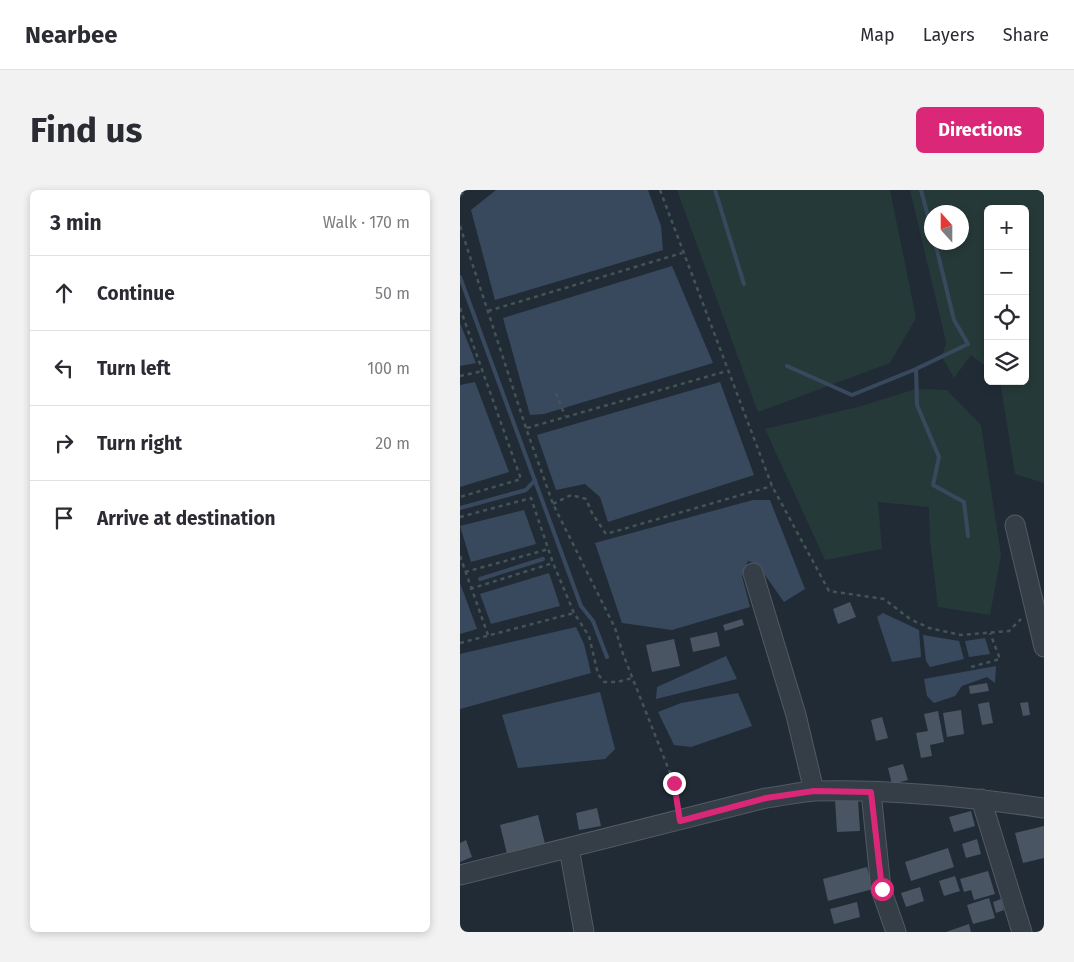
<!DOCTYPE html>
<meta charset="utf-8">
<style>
body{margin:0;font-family:"Fira Sans",sans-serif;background:#f2f2f3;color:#2b2b33}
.controls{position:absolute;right:15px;top:15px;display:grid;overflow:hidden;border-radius:8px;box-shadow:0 2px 8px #0003}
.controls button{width:45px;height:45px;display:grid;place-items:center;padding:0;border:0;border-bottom:1px solid #e1e1e2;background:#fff;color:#2b2b33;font:25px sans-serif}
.compass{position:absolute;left:464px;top:15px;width:45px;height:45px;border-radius:50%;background:#fff;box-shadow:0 2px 8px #0003;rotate:339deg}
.stop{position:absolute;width:15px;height:15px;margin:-11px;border:4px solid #db2777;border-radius:50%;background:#fff}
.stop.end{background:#db2777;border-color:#fff;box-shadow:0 1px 5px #0008}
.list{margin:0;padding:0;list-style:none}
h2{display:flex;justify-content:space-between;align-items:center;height:65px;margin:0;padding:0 20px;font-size:21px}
h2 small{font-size:16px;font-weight:400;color:#7c7c81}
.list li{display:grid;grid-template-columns:32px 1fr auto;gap:15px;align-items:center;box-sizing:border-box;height:75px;padding:0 20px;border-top:1px solid #e1e1e2}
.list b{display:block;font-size:19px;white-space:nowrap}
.list em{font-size:16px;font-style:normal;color:#7c7c81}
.icon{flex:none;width:28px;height:28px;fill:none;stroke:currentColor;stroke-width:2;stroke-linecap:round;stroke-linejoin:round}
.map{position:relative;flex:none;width:584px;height:742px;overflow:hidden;border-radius:8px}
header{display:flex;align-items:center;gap:30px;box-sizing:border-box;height:70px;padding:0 25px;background:#fff;border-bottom:1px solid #e1e1e2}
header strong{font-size:24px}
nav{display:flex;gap:28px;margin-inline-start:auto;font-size:18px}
.intro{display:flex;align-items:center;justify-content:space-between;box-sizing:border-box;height:120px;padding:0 30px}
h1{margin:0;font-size:35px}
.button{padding:12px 22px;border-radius:8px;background:#db2777;color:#fff;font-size:18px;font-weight:700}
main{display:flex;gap:30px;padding:0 30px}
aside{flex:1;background:#fff;border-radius:8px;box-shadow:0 2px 8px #0003}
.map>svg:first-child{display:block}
.green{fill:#263939;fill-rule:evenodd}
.water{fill:#38495e}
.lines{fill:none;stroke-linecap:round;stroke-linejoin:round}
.stream{stroke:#38495e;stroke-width:4}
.building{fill:#495562}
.minor-casing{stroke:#525a64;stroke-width:21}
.path{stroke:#435456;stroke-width:2.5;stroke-dasharray:4 4;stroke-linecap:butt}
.minor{stroke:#353d46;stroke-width:19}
.route{stroke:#db2777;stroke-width:6}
</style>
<header>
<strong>Nearbee</strong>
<nav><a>Map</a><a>Layers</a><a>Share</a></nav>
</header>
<div class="intro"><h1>Find us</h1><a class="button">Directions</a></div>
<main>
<aside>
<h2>3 min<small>Walk · 170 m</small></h2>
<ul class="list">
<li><svg class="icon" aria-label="ahead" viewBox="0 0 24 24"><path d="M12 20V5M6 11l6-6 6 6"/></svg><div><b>Continue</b></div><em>50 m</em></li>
<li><svg class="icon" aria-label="left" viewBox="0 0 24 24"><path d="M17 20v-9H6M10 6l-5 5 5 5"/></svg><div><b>Turn left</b></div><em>100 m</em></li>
<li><svg class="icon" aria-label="right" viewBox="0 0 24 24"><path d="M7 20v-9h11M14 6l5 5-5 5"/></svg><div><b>Turn right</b></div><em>20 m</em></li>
<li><svg class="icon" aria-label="arrive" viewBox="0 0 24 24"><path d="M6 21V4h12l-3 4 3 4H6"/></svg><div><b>Arrive at destination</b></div></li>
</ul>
</aside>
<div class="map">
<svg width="584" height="742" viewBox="0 0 584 742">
<rect width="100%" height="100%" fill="#212b36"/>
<!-- green -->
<path class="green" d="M217,0H430L456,128L430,173L298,222Z
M450,0H584V293L555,284L540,191H565V19H528V178L511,165L494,188L482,167L486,152ZM502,22V52H472V22Z
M456,199L487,200L521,235L541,365L530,425L478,417L470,350L469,317L418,312L422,359L365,370L305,239L398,217Z"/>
<!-- water -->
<path class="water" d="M36,0H188L201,36L203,60L35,110L11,20Z
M212,76L253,173L84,224L70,225L43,128Z
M0,133L16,173L0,176Z
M15,192L49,282L0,297V195Z
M260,192L294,285L148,332L140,307L125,294L96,300L77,245Z
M293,310H310L345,399L324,412L297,374L288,371L282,386L290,417L212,440L162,433L135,353Z
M64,320L76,354L11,372L0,336Z
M89,383L100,416L31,434L20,404Z
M0,393L17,439L0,444Z
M423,423L459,440L461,467L432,472L417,427Z
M116,437L124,454L131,483L0,519V464Z
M463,445L499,451L504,469L470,477L466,471Z
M525,448L530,464L509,467L505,451Z
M266,466L277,489L196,509L197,497Z
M536,476L535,493L527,487L502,496L495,506L474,513L467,506L464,489Z
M140,502L155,559L145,569L58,578L42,525Z
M278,503L292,536L231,557L214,555L198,522L221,513Z"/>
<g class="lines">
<!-- stream -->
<path class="stream" d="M255,0L284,94
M461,0L472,41
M0,87L121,416L133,431L147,467
M327,176L392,205L456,179L508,154L494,130L475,52
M456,179L457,215L479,267L473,295L504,312L508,346
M0,318L66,300L75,290
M20,389L83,369"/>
</g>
<!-- building -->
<path class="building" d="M390,412L396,427L378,434L373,419Z
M282,429L284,435L265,441L263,435Z
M257,442L260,456L233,462L230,448Z
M214,449L220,476L192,482L186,455Z
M527,493L529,501L510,504L509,496Z
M529,512L533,533L522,535L518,514Z
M568,512L570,525L563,526L560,513Z
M501,520L504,544L487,547L483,523Z
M478,521L484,552L470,555L472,566L461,568L456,543L468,541L464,524Z
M422,527L428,548L416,551L411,530Z
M443,574L448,590L432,594L428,578Z
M398,609L400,641L377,642L375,610Z
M137,618L141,636L119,640L116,623Z
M511,621L515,636L494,642L489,627Z
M78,625L85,654L47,664L40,635Z
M584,636V668L563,673L555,643Z
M517,649L521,664L506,668L502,654Z
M6,650L12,667L0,672V653Z
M488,658L494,677L451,691L445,672Z
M407,677L413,699L368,711L363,689Z
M528,681L535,704L514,710L511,700L504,702L500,689Z
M495,686L500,701L484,706L479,691Z
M460,697L464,711L446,717L441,703Z
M529,708L535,728L513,734L507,715Z
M541,709L544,720L536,723L533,712Z
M397,712L400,727L374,734L370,719Z
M509,734L511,742H486Z"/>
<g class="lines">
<defs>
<path id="minor" d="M555,335L584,457
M293,383L336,525L354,601
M411,602L421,699L436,742
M521,609L562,742
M109,658L124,742
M0,685L306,608C322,606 339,602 355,601C430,599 510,607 584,618"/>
</defs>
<!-- minor casing -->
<use href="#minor" class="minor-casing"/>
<!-- path -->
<path class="path" d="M200,0L312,296L369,401L424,409L450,429L469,438L501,445L549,441L561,429
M0,5L6,0
M0,36L66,238L93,314L155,438L163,464L214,593L217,614
M0,118L61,289L0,307
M28,121L222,63
M0,186L23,181
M96,203L105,226
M67,238L267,181
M93,314L111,305L126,309L132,323L146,344L312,296
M0,327L71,308L93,373L114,423L129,446L138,484L144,492H157L172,488
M0,366L28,445
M5,382L89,359
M10,399L93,373
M0,453L114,423
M511,477L540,469L530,443"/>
<!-- minor -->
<use href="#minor" class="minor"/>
</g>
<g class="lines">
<!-- route -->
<path class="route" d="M214,593L220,631L306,608L354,601L411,602L422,699"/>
</g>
</svg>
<div class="controls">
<button>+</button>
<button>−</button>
<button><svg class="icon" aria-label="locate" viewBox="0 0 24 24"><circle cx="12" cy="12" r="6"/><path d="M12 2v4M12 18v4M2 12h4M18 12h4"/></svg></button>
<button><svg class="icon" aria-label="layers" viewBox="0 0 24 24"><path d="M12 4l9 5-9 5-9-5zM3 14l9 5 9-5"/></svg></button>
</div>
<svg class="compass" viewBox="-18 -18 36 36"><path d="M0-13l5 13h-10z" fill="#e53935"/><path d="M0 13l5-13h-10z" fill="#7c7c81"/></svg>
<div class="stop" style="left:422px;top:699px"></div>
<div class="stop end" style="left:214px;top:593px"></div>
</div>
</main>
